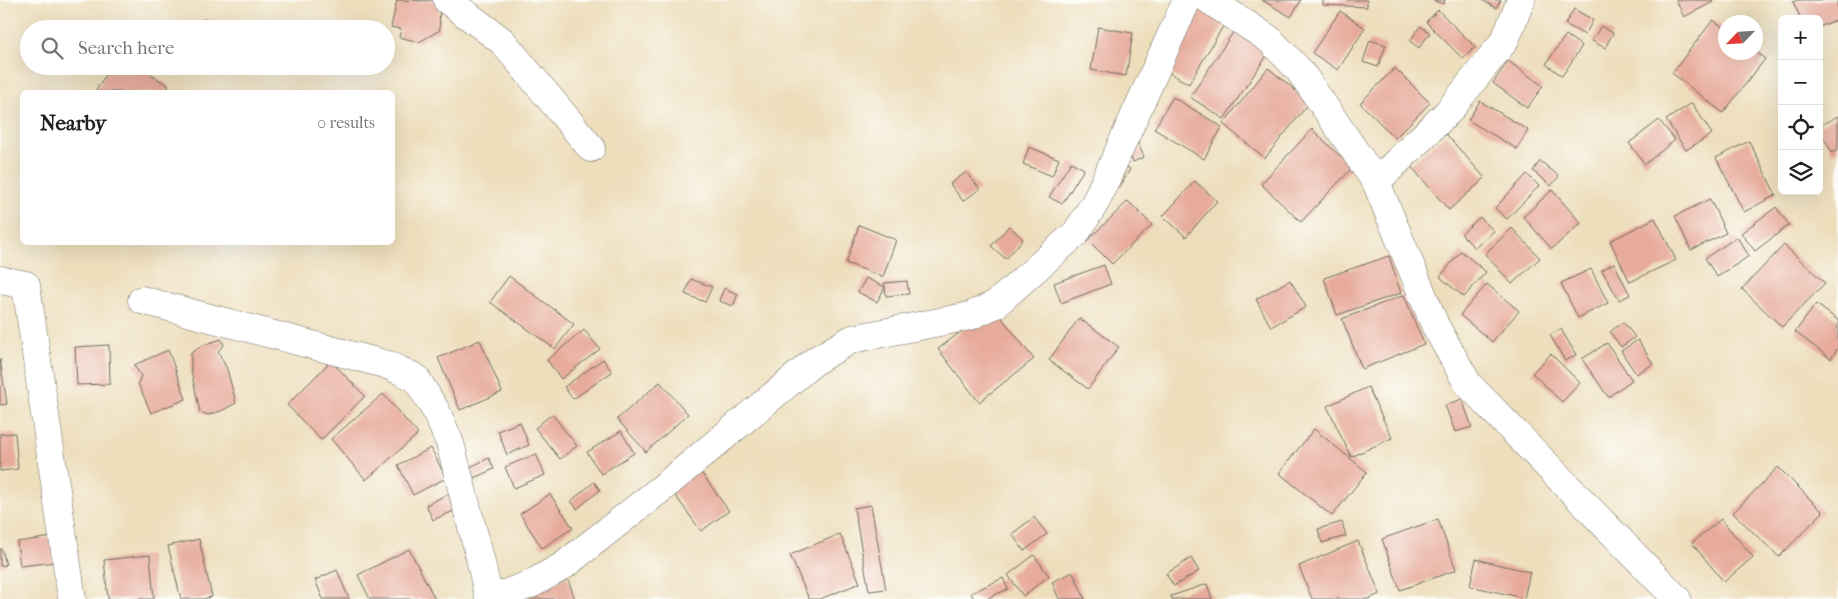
<!DOCTYPE html>
<meta charset="utf-8">
<style>
body{margin:0;font-family:"IM FELL French Canon",serif;background:#f2f2f2;color:#202124}
.controls{position:absolute;right:15px;top:15px;display:grid;overflow:hidden;border-radius:8px;box-shadow:0 5px 20px #0002}
.controls button{width:45px;height:45px;display:grid;place-items:center;padding:0;border:0;border-bottom:1px solid #e0e0e0;background:#fff;color:#202124;font:25px sans-serif}
.compass{position:absolute;left:1718px;top:15px;width:45px;height:45px;border-radius:50%;background:#fff;box-shadow:0 5px 20px #0002;rotate:245deg}
.list{margin:0;padding:0;list-style:none}
h2{display:flex;justify-content:space-between;align-items:center;height:65px;margin:0;padding:0 20px;font-size:21px}
h2 small{font-size:16px;font-weight:400;color:#757577}
.icon{flex:none;width:28px;height:28px;fill:none;stroke:currentColor;stroke-width:2;stroke-linecap:round;stroke-linejoin:round}
.map{position:relative;flex:none;width:1838px;height:599px;overflow:hidden}
.search{position:absolute;background:#fff;box-shadow:0 5px 20px #0002;left:20px;top:20px;width:375px;height:55px;display:flex;align-items:center;gap:12px;box-sizing:border-box;padding:0 18px;border-radius:28px;color:#757577;font-size:19px}
.panel{position:absolute;background:#fff;box-shadow:0 5px 20px #0002;left:20px;top:90px;width:375px;height:155px;border-radius:8px}
.map>svg:first-child{display:block}
.building{fill:#e7ab9b}
.lines{fill:none;stroke-linecap:round;stroke-linejoin:round}
.minor-casing{stroke:#6f6a5e;stroke-width:29}
.minor{stroke:#fff;stroke-width:28}
</style>
<div class="map">
<svg width="1838" height="599" viewBox="0 0 1838 599">
<rect width="100%" height="100%" fill="#fdfcf7"/>
<filter id="ink" filterUnits="userSpaceOnUse"><feTurbulence type="fractalNoise" baseFrequency=".02" numOctaves="2"/><feDisplacementMap in="SourceGraphic" scale="10" xChannelSelector="R" yChannelSelector="G"/><feConvolveMatrix kernelMatrix="1 2 1 2 8 2 1 2 1" color-interpolation-filters="sRGB"/></filter>
<filter id="wash" filterUnits="userSpaceOnUse"><feTurbulence type="fractalNoise" baseFrequency=".0096" numOctaves="4" result="noise"/><feDisplacementMap in="SourceGraphic" scale="20" xChannelSelector="R" yChannelSelector="G"/><feGaussianBlur stdDeviation="1.12" result="paint"/><feColorMatrix in="noise" values="0 0 0 0 0 0 0 0 0 0 0 0 0 0 0 0 0 1.4 0 .05"/><feComposite in="paint" operator="in"/></filter>
<g filter="url(#wash)">
<rect width="100%" height="100%" fill="#eddebc"/>
<g id="blocks">
<!-- building -->
<path class="building" d="M397,0L439,1L440,30L419,42L399,37L401,29L391,27Z
M1196,0L1229,16L1189,84L1157,66Z
M1262,0H1301L1291,17Z
M1323,0H1367V7L1323,5Z
M1432,0H1445L1444,4Z
M1482,0H1501L1496,8Z
M1676,0H1712L1713,2L1684,17Z
M1797,0H1837L1838,19L1819,27V19H1801L1793,2Z
M1574,9L1593,20L1585,35L1565,24Z
M1438,10L1475,47L1463,59L1426,22Z
M1340,11L1365,28L1338,70L1312,53Z
M204,19L234,26L233,29H202Z
M1713,20L1726,29V52H1756L1765,59L1723,113L1672,73Z
M1420,26L1430,33L1419,48L1410,41Z
M1601,26L1613,33L1605,48L1592,41Z
M1098,27L1133,33L1126,76L1091,70Z
M1234,31L1268,54L1224,119L1190,97Z
M1566,35L1582,46L1562,76L1546,64Z
M1370,40L1386,45L1378,67L1363,62Z
M1508,61L1543,86L1527,108L1493,83Z
M111,66L139,68L168,85L169,92H95Z
M191,66H225L223,74Z
M1268,68L1310,102L1265,158L1223,124Z
M1395,68L1430,103L1395,138L1360,103Z
M1173,97L1222,127L1204,159L1154,129Z
M1480,101L1528,130L1517,149L1468,120Z
M1692,103L1712,134L1686,150L1666,120Z
M1838,116V150L1832,153L1819,129V126Z
M1659,120L1675,140L1645,164L1629,143Z
M1312,129L1352,168L1301,222L1261,184Z
M1446,134L1485,178L1449,210L1410,165Z
M1137,141L1144,157L1133,162L1126,146Z
M1749,141L1776,195L1744,212L1716,158Z
M1029,147L1059,159L1052,176L1023,164Z
M1540,161L1559,176L1551,186L1533,171Z
M1071,162L1084,169L1062,204L1049,197Z
M1120,163L1130,169L1120,187L1109,181Z
M966,172L980,189L963,201L950,184Z
M1527,174L1539,186L1507,219L1495,208Z
M1195,181L1217,201L1186,237L1163,216Z
M1552,190L1581,223L1552,249L1523,217Z
M1710,199L1726,233L1691,250L1675,216Z
M1128,201L1152,225L1112,264L1088,240Z
M1776,207L1789,225L1755,251L1741,233Z
M1480,217L1494,231L1475,248L1461,234Z
M1655,218L1676,260L1630,282L1610,241Z
M859,225L896,240L883,277L846,263Z
M1009,226L1023,239L1006,259L991,246Z
M1512,228L1540,258L1512,284L1485,254Z
M1737,237L1749,256L1717,277L1705,258Z
M1784,245L1825,283L1782,327L1742,289Z
M1461,251L1486,272L1464,297L1440,277Z
M1389,256L1401,293L1337,315L1324,278Z
M1614,263L1630,295L1619,300L1602,270Z
M1104,265L1111,284L1061,303L1054,283Z
M1591,269L1608,303L1578,318L1561,283Z
M509,276L574,324L555,349L490,302Z
M866,278L885,287L884,283L907,281L909,294L886,296L885,287L877,302L858,292Z
M691,279L712,287L705,302L685,294Z
M1290,280L1306,307L1271,327L1256,299Z
M1487,284L1519,311L1492,342L1460,315Z
M724,288L738,294L733,306L719,301Z
M1404,295L1424,344L1362,369L1342,319Z
M1816,304L1838,320V348L1831,359L1795,332Z
M993,307L1034,359L979,402L938,349Z
M1079,318L1119,347L1088,389L1049,360Z
M1623,322L1635,337L1621,347L1610,332Z
M1561,329L1576,355L1565,361L1550,335Z
M584,330L600,349L561,379L547,360Z
M221,339L224,345L218,351L227,369L236,403L221,411L208,415L200,412L191,370V353L203,345Z
M480,340L502,392L460,410L438,358Z
M1638,340L1653,364L1636,374L1621,351Z
M1607,343L1632,380L1608,397L1582,359Z
M109,345L110,384L77,385L75,347Z
M168,350L186,399L151,413L138,383L141,376L134,365Z
M1551,354L1580,383L1562,402L1532,373Z
M0,359L7,404L0,405Z
M603,359L612,372L573,399L564,387Z
M331,361L365,396L321,440L287,405Z
M660,382L688,414L646,452L617,419Z
M1368,387L1392,438L1351,457L1327,406Z
M383,394L418,434L366,480L331,439Z
M1462,399L1472,427L1455,432L1445,405Z
M552,414L577,446L560,459L535,428Z
M520,422L529,445L507,455L498,431Z
M1314,429L1367,472L1332,516L1279,473Z
M621,431L634,453L601,474L587,452Z
M15,433L18,469L0,471V434Z
M431,448L446,478L413,495L398,465Z
M536,454L545,475L514,488L505,467Z
M489,458L494,469L469,480L464,470Z
M695,464L729,511L701,531L667,484Z
M1778,467L1823,512L1779,557L1733,513Z
M594,482L600,490L577,509L571,501Z
M448,494L456,510L433,520L426,505Z
M550,494L573,528L542,548L520,514Z
M871,505L886,589L869,591L854,508Z
M1034,517L1047,534L1024,551L1012,534Z
M1438,519L1456,570L1400,590L1382,539Z
M1721,519L1753,557L1724,582L1692,543Z
M1342,522L1346,536L1322,543L1318,529Z
M840,534L860,583L820,599H809L790,555Z
M52,537L56,562L20,566L17,542Z
M199,539L212,597L202,599H181L168,546Z
M1358,541L1380,594L1368,599H1312L1299,566Z
M0,549H2L6,565L0,566Z
M409,549L435,599H370L358,575Z
M150,555L154,599H108L104,560Z
M1034,555L1049,576L1023,596L1008,575Z
M1191,558L1199,571L1174,586L1166,574Z
M1476,559L1530,572L1524,598L1470,586Z
M337,570L349,599H323L315,580Z
M1073,572L1085,599H1059L1052,582Z
M567,577L575,599H524Z
M1003,578L1008,589L986,599H974L971,593Z
M1207,584L1212,599H1172L1171,596Z"/>
</g>
</g>
<g filter="url(#ink)">
<use href="#blocks" fill-opacity="0" stroke="#6f6a5e" stroke-width="1"/>
<g class="lines">
<defs>
<path id="minor" d="M447,0L502,41L591,148
M1209,0L1269,39L1300,71L1376,182L1435,325L1468,384L1677,599
M1376,182L1448,112L1505,40L1521,0
M0,280L26,285L72,599
M142,300L388,365L416,378L436,411L450,443L480,558L489,599
M491,599L531,584L563,566L667,484L816,360L852,339L970,316L996,304L1076,233L1095,203L1187,0"/>
</defs>
<!-- minor casing -->
<use href="#minor" class="minor-casing"/>
<!-- minor -->
<use href="#minor" class="minor"/>
</g>
</g>
</svg>
<div class="controls">
<button>+</button>
<button>−</button>
<button><svg class="icon" aria-label="locate" viewBox="0 0 24 24"><circle cx="12" cy="12" r="6"/><path d="M12 2v4M12 18v4M2 12h4M18 12h4"/></svg></button>
<button><svg class="icon" aria-label="layers" viewBox="0 0 24 24"><path d="M12 4l9 5-9 5-9-5zM3 14l9 5 9-5"/></svg></button>
</div>
<svg class="compass" viewBox="-18 -18 36 36"><path d="M0-13l5 13h-10z" fill="#e53935"/><path d="M0 13l5-13h-10z" fill="#757577"/></svg>
<div class="search"><svg class="icon" aria-label="search" viewBox="0 0 24 24"><circle cx="10" cy="10" r="6"/><path d="M15 15l6 6"/></svg>Search here</div>
<section class="panel">
<h2>Nearby<small>0 results</small></h2>
<ul class="list">
</ul>
</section>
</div>
